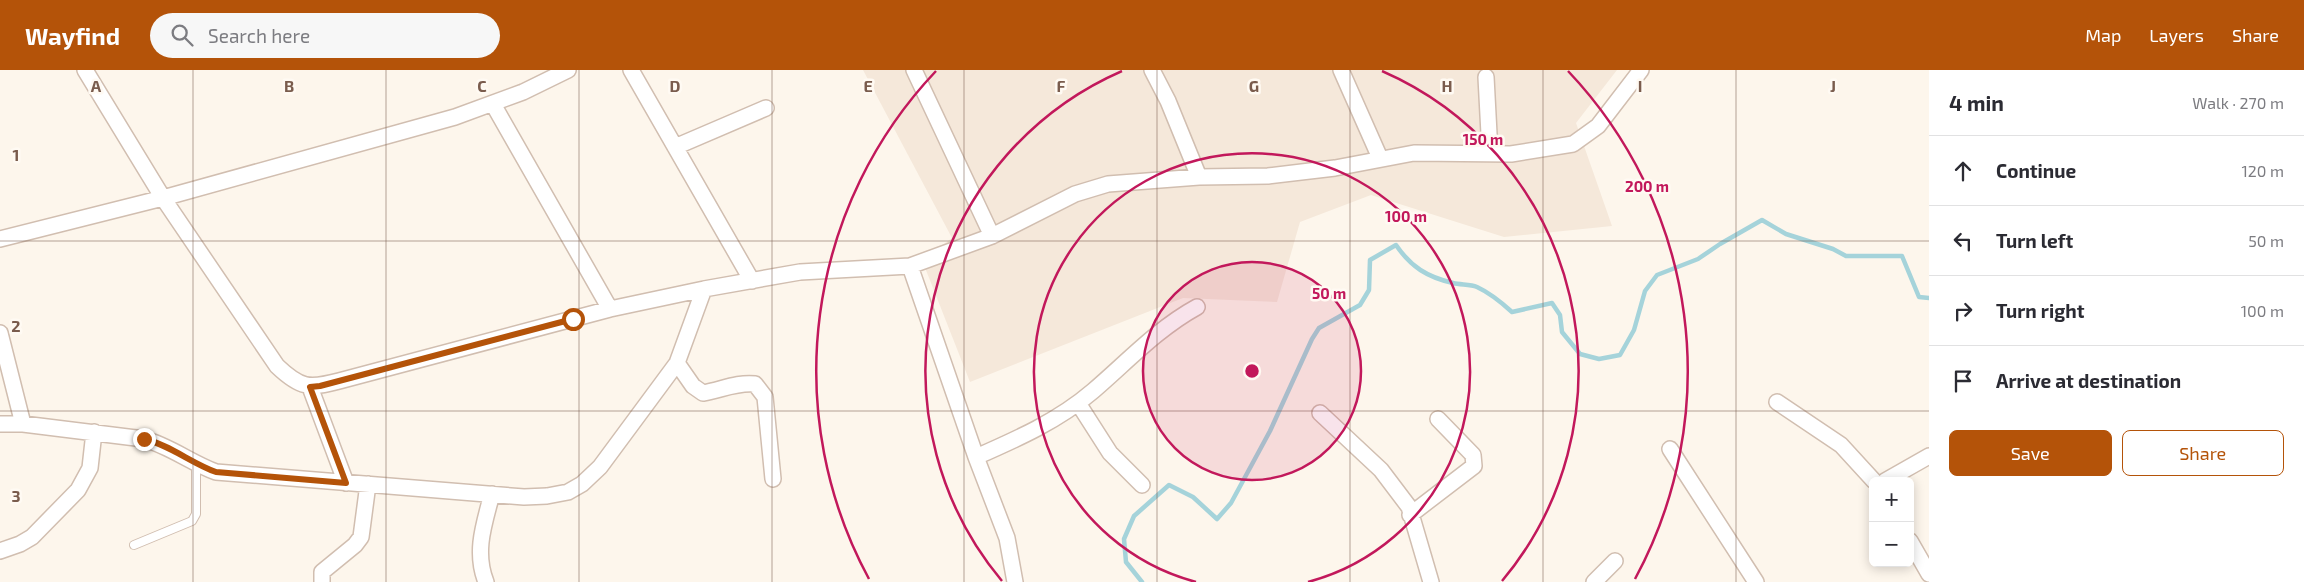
<!DOCTYPE html>
<meta charset="utf-8">
<style>
body{margin:0;font-family:"Exo 2",sans-serif;background:#f7f7f7;color:#2b2b33}
.controls{position:absolute;right:15px;bottom:15px;display:grid;overflow:hidden;border-radius:8px;box-shadow:0 2px 12px #0003}
.controls button{width:45px;height:45px;display:grid;place-items:center;padding:0;border:0;border-bottom:1px solid #e1e1e2;background:#fff;color:#2b2b33;font:25px sans-serif}
.stop{position:absolute;width:15px;height:15px;margin:-11px;border:4px solid #b45309;border-radius:50%;background:#fff}
.stop.end{background:#b45309;border-color:#fff;box-shadow:0 1px 5px #0008}
.list{margin:0;padding:0;list-style:none}
h2{display:flex;justify-content:space-between;align-items:center;height:65px;margin:0;padding:0 20px;font-size:21px}
h2 small{font-size:16px;font-weight:400;color:#7c7c81}
.list li{display:grid;grid-template-columns:32px 1fr auto;gap:15px;align-items:center;box-sizing:border-box;height:70px;padding:0 20px;border-top:1px solid #e1e1e2}
.list b{display:block;font-size:19px;white-space:nowrap}
.list em{font-size:16px;font-style:normal;color:#7c7c81}
.actions{display:flex;gap:10px;padding:15px 20px}
.actions a{flex:1;padding:11px 0;border:1px solid #b45309;border-radius:8px;text-align:center;font-size:18px;color:#b45309}
.actions .main{background:#b45309;color:#fff}
.icon{flex:none;width:28px;height:28px;fill:none;stroke:currentColor;stroke-width:2;stroke-linecap:round;stroke-linejoin:round}
.map{position:relative;flex:none;width:1929px;height:512px;overflow:hidden}
header{display:flex;align-items:center;gap:30px;box-sizing:border-box;height:70px;padding:0 25px;background:#b45309;color:#fff}
header strong{font-size:24px}
nav{display:flex;gap:28px;margin-inline-start:auto;font-size:18px}
.search{width:350px;height:45px;background:#f7f7f7;display:flex;align-items:center;gap:12px;box-sizing:border-box;padding:0 18px;border-radius:28px;color:#7c7c81;font-size:19px}
main{display:flex}
aside{flex:1;background:#fff}
.map>svg:first-child{display:block}
.residential{fill:#f5e8da}
.lines{fill:none;stroke-linecap:round;stroke-linejoin:round}
.stream{stroke:#a5d3da;stroke-width:4.5}
.lane-casing{stroke:#d1beb0;stroke-width:10}
.street-casing{stroke:#d1beb0;stroke-width:18}
.lane{stroke:#fff;stroke-width:8}
.street{stroke:#fff;stroke-width:15}
.route{stroke:#b45309;stroke-width:6}
.grid{fill:none;stroke:#7a5c4d;stroke-width:1;stroke-opacity:0.55}
.ring{fill:none;stroke:#c2185b;stroke-width:2.5}
.grid-label{font-size:16px;text-anchor:middle;font-weight:bold;fill:#7a5c4d;stroke:#fffaf3;stroke-width:5;stroke-linejoin:round;paint-order:stroke}
.centre{fill:#c2185b;stroke:#fffaf3;stroke-width:2.5}
.ring-label{font-size:15px;text-anchor:middle;font-weight:bold;fill:#c2185b;stroke:#fffaf3;stroke-width:5;stroke-linejoin:round;paint-order:stroke}
</style>
<header>
<strong>Wayfind</strong>
<div class="search"><svg class="icon" aria-label="search" viewBox="0 0 24 24"><circle cx="10" cy="10" r="6"/><path d="M15 15l6 6"/></svg>Search here</div>
<nav><a>Map</a><a>Layers</a><a>Share</a></nav>
</header>
<main>
<div class="map">
<svg width="1929" height="512" viewBox="0 0 1929 512">
<rect width="100%" height="100%" fill="#fdf6ec"/>
<!-- residential -->
<path class="residential" d="M863,0H1617L1576,53L1612,156L1504,167L1371,125L1300,152L1277,232L1183,228L970,312L922,190L952,168Z"/>
<g class="lines">
<!-- stream -->
<path class="stream" d="M1142,512L1126,492L1124,469L1134,446L1169,415L1193,427L1217,449L1231,433L1270,361L1312,269L1319,258L1360,235L1369,220L1370,190L1396,175C1411,197 1427,207 1453,213C1461,215 1470,214 1477,217C1490,223 1501,232 1512,242L1552,233L1560,245L1562,262L1580,284L1599,289L1620,285L1634,260L1645,221L1657,205L1698,189L1720,174L1762,150L1786,164L1833,179L1846,186H1902L1919,227L1929,228"/>
<defs>
<path id="lane" d="M134,475L192,451L196,444V395"/>
<path id="street" d="M85,0L163,128L277,296C300,318 309,319 339,311L610,239L704,219L800,202L910,196L992,166L1075,124L1108,114L1199,107L1268,106L1335,98L1414,83L1511,84L1573,74L1598,56L1641,0
M631,0L752,211
M914,0L992,166
M1152,0L1168,31L1199,107
M1341,0L1380,88
M1486,7L1490,83
M493,34L610,239
M675,77L766,38
M0,169L163,128L455,47L523,22L568,0
M910,196L976,387L1007,468L1015,512
M0,263L23,354
M677,293L693,316L703,323C721,320 737,312 755,314L765,327L773,409
M310,317L346,413
M1777,332L1841,375L1874,411
M1078,333L1110,383L1142,415
M1320,343L1381,400L1409,437L1431,512
M0,354H23L144,369C170,376 191,393 216,402L524,427L547,426L568,422L582,414L600,397L677,293L704,219
M1670,379L1756,512
M976,387C1017,369 1058,351 1093,321C1127,292 1157,259 1197,237
M1885,411L1929,386
M1410,445L1474,396L1473,385L1438,349
M1910,471L1929,504
M0,481L20,474L32,467L78,420L90,398L94,362
M322,512V502L355,475L361,467L368,414
M486,512C474,482 484,454 492,424
M1594,512L1615,491"/>
</defs>
<!-- lane casing -->
<use href="#lane" class="lane-casing"/>
<!-- street casing -->
<use href="#street" class="street-casing"/>
<!-- lane -->
<use href="#lane" class="lane"/>
<!-- street -->
<use href="#street" class="street"/>
</g>
<g class="lines">
<!-- route -->
<path class="route" d="M144,369C170,375 191,393 216,402L346,413L310,317L320,316L573,249"/>
</g>
<!-- grid -->
<path class="grid" d="M193,0V512M386,0V512M579,0V512M772,0V512M964,0V512M1157,0V512M1350,0V512M1543,0V512M1736,0V512M0,171H1929M0,341H1929"/>
<!-- distance rings -->
<circle cx="1252" cy="301" r="109" fill="#c2185b" fill-opacity=".12"/>
<g class="ring">
<circle cx="1252" cy="301" r="109"/>
<path d="M1196 512A218 218 0 1 1 1308 512"/>
<path d="M1002 511A327 327 0 0 1 1122 1M1382 1A327 327 0 0 1 1502 511"/>
<path d="M869 509A436 436 0 0 1 936 1M1568 1A436 436 0 0 1 1635 509"/>
</g>
<g class="grid-label">
<text x="96" y="22">A</text>
<text x="289" y="22">B</text>
<text x="482" y="22">C</text>
<text x="675" y="22">D</text>
<text x="868" y="22">E</text>
<text x="1061" y="22">F</text>
<text x="1254" y="22">G</text>
<text x="1447" y="22">H</text>
<text x="1640" y="22">I</text>
<text x="1833" y="22">J</text>
<text x="16" y="91">1</text>
<text x="16" y="262">2</text>
<text x="16" y="432">3</text>
</g>
<circle cx="1252" cy="301" r="8" class="centre"/>
<g class="ring-label">
<text x="1483" y="75">150 m</text>
<text x="1647" y="122">200 m</text>
<text x="1406" y="152">100 m</text>
<text x="1329" y="229">50 m</text>
</g>
</svg>
<div class="controls">
<button>+</button>
<button>−</button>
</div>
<div class="stop" style="left:573px;top:249px"></div>
<div class="stop end" style="left:144px;top:369px"></div>
</div>
<aside>
<h2>4 min<small>Walk · 270 m</small></h2>
<ul class="list">
<li><svg class="icon" aria-label="ahead" viewBox="0 0 24 24"><path d="M12 20V5M6 11l6-6 6 6"/></svg><div><b>Continue</b></div><em>120 m</em></li>
<li><svg class="icon" aria-label="left" viewBox="0 0 24 24"><path d="M17 20v-9H6M10 6l-5 5 5 5"/></svg><div><b>Turn left</b></div><em>50 m</em></li>
<li><svg class="icon" aria-label="right" viewBox="0 0 24 24"><path d="M7 20v-9h11M14 6l5 5-5 5"/></svg><div><b>Turn right</b></div><em>100 m</em></li>
<li><svg class="icon" aria-label="arrive" viewBox="0 0 24 24"><path d="M6 21V4h12l-3 4 3 4H6"/></svg><div><b>Arrive at destination</b></div></li>
</ul>
<div class="actions"><a class="main">Save</a><a>Share</a></div>
</aside>
</main>
